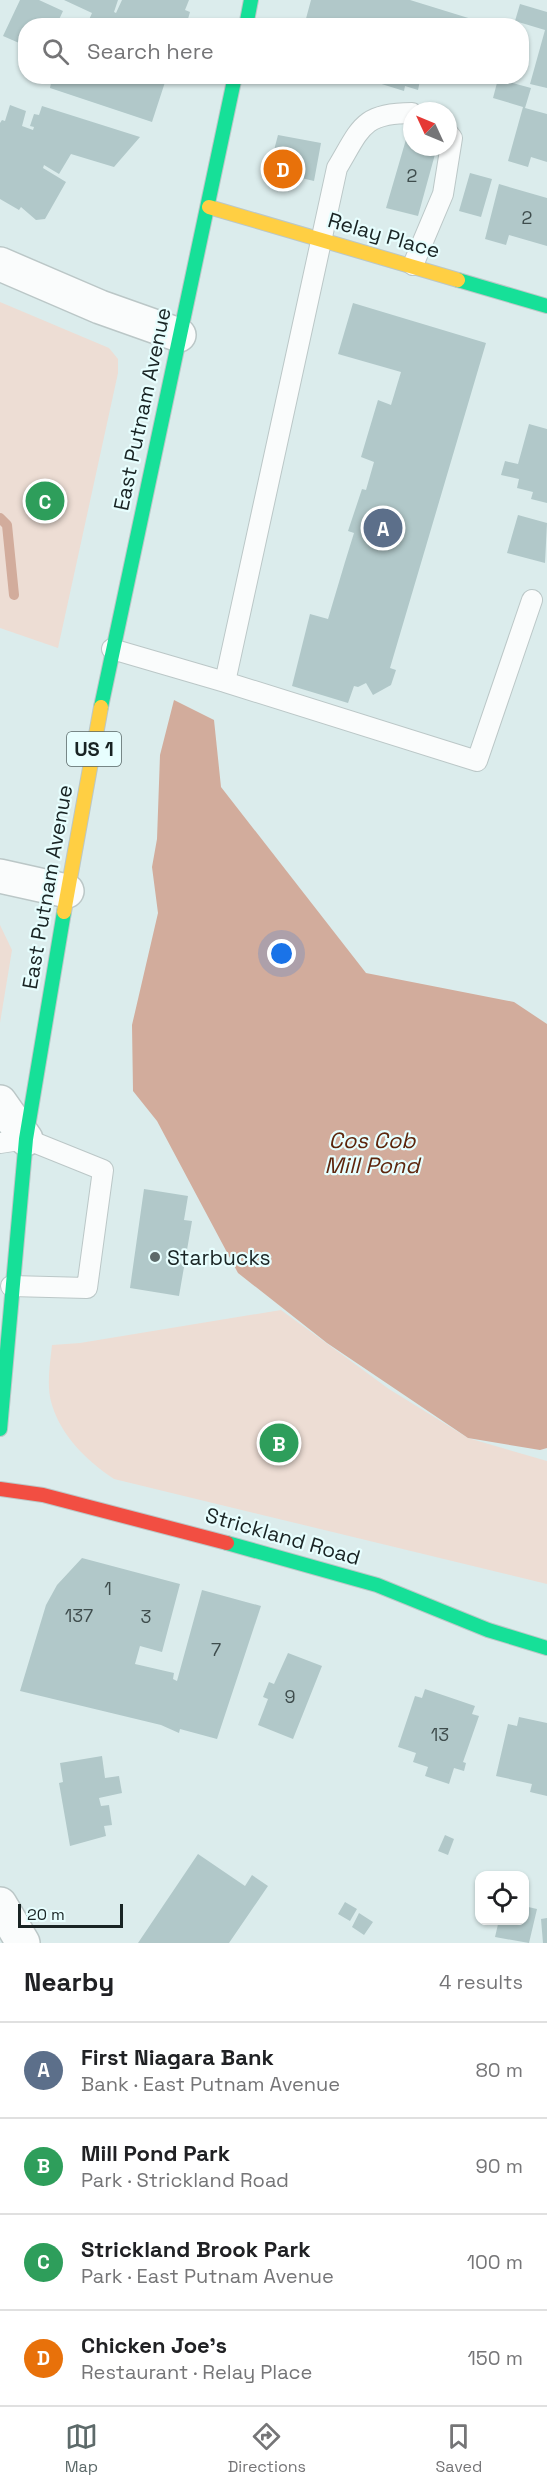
<!DOCTYPE html>
<meta charset="utf-8">
<style>
body{margin:0;font-family:"Space Grotesk",sans-serif;background:#f6f6f6;color:#202124}
.controls{position:absolute;right:18px;bottom:18px;display:grid;overflow:hidden;border-radius:12px;box-shadow:0 2px 4px #0004}
.controls button{width:54px;height:54px;display:grid;place-items:center;padding:0;border:0;border-bottom:2px solid #e0e0e0;background:#fff;color:#202124;font:30px sans-serif}
.compass{position:absolute;left:403px;top:102px;width:54px;height:54px;border-radius:50%;background:#fff;box-shadow:0 2px 4px #0004;rotate:314deg}
.scale{position:absolute;left:18px;bottom:15px;width:105px;box-sizing:border-box;padding-left:6px;border:3px solid #192424;border-top:0;font-size:16px;line-height:21px;white-space:nowrap;color:#192424;-webkit-text-stroke:4px #e7fefe;paint-order:stroke}
.you{position:absolute;left:282px;top:954px;width:21px;height:21px;margin:-15px;border:4px solid #fff;border-radius:50%;background:#1a73e8;box-shadow:0 0 0 9px #1a73e833}
.badge{display:grid;place-items:center;width:39px;height:39px;border-radius:50%;background:#5d6a6a;color:#fff;font-size:20px;font-weight:700}
.pin{position:absolute;translate:-50% -50%;border:3px solid #fff;box-shadow:0 2px 6px #0006}
.list{margin:0;padding:0;list-style:none}
h2{display:flex;justify-content:space-between;align-items:center;height:78px;margin:0;padding:0 24px;font-size:26px}
h2 small{font-size:20px;font-weight:400;color:#757577}
.list li{display:grid;grid-template-columns:39px 1fr auto;gap:18px;align-items:center;box-sizing:border-box;height:96px;padding:0 24px;border-top:2px solid #e0e0e0}
.list b{display:block;font-size:22px;white-space:nowrap}
.list p{margin:0;font-size:20px;white-space:nowrap;color:#757577}
.list em{font-size:20px;font-style:normal;color:#757577}
.icon{flex:none;width:33px;height:33px;fill:none;stroke:currentColor;stroke-width:2;stroke-linecap:round;stroke-linejoin:round}
.map{position:relative;flex:none;width:547px;height:1943px;overflow:hidden}
.search{position:absolute;background:#fff;box-shadow:0 2px 4px #0004;left:18px;right:18px;top:18px;height:66px;display:flex;align-items:center;gap:15px;box-sizing:border-box;padding:0 21px;border-radius:24px;color:#757577;font-size:22px}
.sheet{height:462px;background:#fff}
nav{display:flex;justify-content:space-around;align-items:center;box-sizing:border-box;height:84px;border-top:2px solid #e0e0e0;background:#fff;font-size:16px;color:#757577}
nav a{display:grid;justify-items:center;gap:3px}
nav .on{color:#5d6a6a}
.map>svg:first-child{display:block}
.green{fill:#edddd4}
.water{fill:#d2ac9c}
.lines{fill:none;stroke-linecap:round;stroke-linejoin:round}
.stream{stroke:#d2ac9c;stroke-width:10}
.building{fill:#b1c8c9}
.lane-casing{stroke:#bbc7c7;stroke-width:22}
.street-casing{stroke:#bbc7c7;stroke-width:36}
.fast-casing{stroke:#bbc7c7;stroke-width:16}
.slow-casing{stroke:#bbc7c7;stroke-width:16}
.jam-casing{stroke:#bbc7c7;stroke-width:16}
.lane{stroke:#fafcfc;stroke-width:20}
.street{stroke:#fafcfc;stroke-width:33}
.fast{stroke:#16e098;stroke-width:14}
.slow{stroke:#ffcf43;stroke-width:14}
.jam{stroke:#f24e42;stroke-width:14}
.poi-dot{fill:#5d6a6a;stroke:#e7fefe;stroke-width:2}
.labels{text-anchor:middle;dominant-baseline:central;stroke-width:4.5;stroke-linejoin:round;paint-order:stroke}
.number-label{font-size:18px;fill:#3f4d4d}
.shield{fill:#e7fefe;stroke:#576565;stroke-width:1.5}
.shield-label{font-size:20px;font-weight:bold;fill:#192424}
.street-label{font-size:21px;fill:#192424;stroke:#e7fefe}
.poi-label{font-size:21px;fill:#192424;stroke:#e7fefe;text-anchor:start}
.water-label{font-size:22px;font-style:italic;fill:#5d250c;stroke:#e7fefe}
</style>
<div class="map">
<svg width="547" height="1943" viewBox="0 0 547 1943">
<rect width="100%" height="100%" fill="#dbecec"/>
<!-- green -->
<path class="green" d="M0,302L109,348L118,359V373L58,648L0,628Z
M0,925L12,950L0,1023Z
M281,1310L389,1389L468,1438L547,1461V1584L114,1479C87,1461 62,1437 52,1405C46,1387 50,1364 52,1345L80,1343Z"/>
<!-- water -->
<path class="water" d="M174,700L214,720L221,787L366,973L514,1002L547,1024V1448L540,1450L468,1438L327,1343L238,1273L157,1121L133,1091L132,1025L158,913L152,867L157,839L160,755Z"/>
<g class="lines">
<!-- stream -->
<path class="stream" d="M0,518L7,525L14,595"/>
</g>
<!-- building -->
<path class="building" d="M20,0H39L63,11L56,26H26V46L3,36Z
M64,0H118L114,12L116,13L122,0H189L185,10L190,12L186,26H73L76,18L88,22L92,13Z
M311,0H410L491,25L304,26Z
M520,4L547,12V88L530,84L545,30L515,21Z
M47,76H167L152,122L50,88L51,83L45,82Z
M356,76H421L418,90L405,86L404,91Z
M498,79L531,88L525,108L547,114V162L531,157L528,167L508,161L523,107L493,98Z
M10,105L26,111L22,126L33,130L34,127L30,126L34,114L39,115L42,106L140,137L114,167L71,154L59,174L44,165L43,168L66,182L45,219L36,220L21,207L19,210L0,199V123L2,120L5,121Z
M278,135L321,143L314,181L297,177L296,183L267,177Z
M407,136L412,137V147H437L418,216L386,208Z
M470,173L492,179L481,217L459,211Z
M499,184L547,198V246L509,235L506,245L485,239Z
M353,303L486,343L390,668L396,670L391,685L373,695L366,683L358,687L354,686L348,703L292,686L310,614L328,619L345,562L354,533L348,531L362,489L366,490L374,462L361,457L378,400L391,405L401,372L338,354Z
M529,424L547,429V503L531,499L533,492L517,488L519,479L501,475L505,461L518,464Z
M518,515L547,523L545,563L507,553Z
M144,1189L188,1196L184,1220L192,1221L179,1296L130,1288Z
M82,1558L180,1584L162,1652L140,1646L135,1664L174,1673L173,1679L177,1681L202,1590L261,1606L217,1739L180,1729L179,1733L161,1725L20,1691L46,1605L57,1585Z
M288,1653L322,1666L293,1739L258,1725L268,1699L263,1697L269,1682L274,1684Z
M425,1689L475,1706L472,1714L479,1716L463,1762L466,1763L464,1771L454,1768L449,1784L425,1776L428,1767L413,1762L416,1753L398,1747L415,1696L422,1698Z
M519,1717L547,1723V1796L530,1792L532,1784L496,1776L508,1724L517,1726Z
M102,1756L105,1778L119,1776L122,1793L99,1798L101,1806L109,1805L112,1825L104,1826L106,1836L70,1846L59,1783L63,1782L60,1763Z
M445,1835L454,1839L448,1855L438,1851Z
M198,1854L245,1886L252,1875L268,1886L229,1943H138Z
M345,1902L357,1909L350,1921L338,1914Z
M524,1906L537,1909L529,1943L495,1937L499,1920H524Z
M359,1913L373,1922L364,1935L352,1927Z
M547,1918V1943H543L541,1919Z"/>
<g class="lines">
<defs>
<path id="lane" d="M412,113C362,113 361,128 337,168L225,682L477,761L532,600
M413,265L443,194L452,138L448,133
M112,649L225,682
M0,1143L26,1139L103,1170L87,1288L11,1286"/>
<path id="street" d="M0,264L100,307L179,335
M0,876L67,891
M0,1102L26,1139
M0,1904L23,1943"/>
<path id="fast" d="M246,26L251,0
M458,280L547,306
M101,707L235,76
M0,1429L26,1139L64,912
M227,1543L377,1585L488,1630L547,1648"/>
<path id="slow" d="M209,207L458,280
M64,912L101,707"/>
<path id="jam" d="M0,1489L43,1495L227,1543"/>
</defs>
<!-- lane casing -->
<use href="#lane" class="lane-casing"/>
<!-- street casing -->
<use href="#street" class="street-casing"/>
<!-- fast casing -->
<use href="#fast" class="fast-casing"/>
<!-- slow casing -->
<use href="#slow" class="slow-casing"/>
<!-- jam casing -->
<use href="#jam" class="jam-casing"/>
<!-- lane -->
<use href="#lane" class="lane"/>
<!-- street -->
<use href="#street" class="street"/>
<!-- fast -->
<use href="#fast" class="fast"/>
<!-- slow -->
<use href="#slow" class="slow"/>
<!-- jam -->
<use href="#jam" class="jam"/>
</g>
<!-- markers -->
<circle class="poi-dot" cx="155" cy="1257" r="6"/>
<g class="labels">
<!-- number labels -->
<g class="number-label">
<text x="412" y="175">2</text>
<text x="527" y="217">2</text>
<text x="108" y="1588">1</text>
<text x="79" y="1615">137</text>
<text x="146" y="1616">3</text>
<text x="216" y="1649">7</text>
<text x="290" y="1696">9</text>
<text x="440" y="1734">13</text>
</g>
<!-- shield labels -->
<rect class="shield" x="67" y="732" width="54" height="34" rx="4.5"/>
<g class="shield-label">
<text x="94" y="749">US 1</text>
</g>
<!-- street labels -->
<g class="street-label">
<text transform="translate(384 235) rotate(16)">Relay Place</text>
<text transform="translate(142 409) rotate(-78)">East Putnam Avenue</text>
<text transform="translate(47 887) rotate(-80)">East Putnam Avenue</text>
<text transform="translate(283 1536) rotate(16)">Strickland Road</text>
</g>
<!-- poi labels -->
<g class="poi-label">
<text x="167" y="1257">Starbucks</text>
</g>
<!-- water labels -->
<g class="water-label">
<text x="372" y="1140">Cos Cob<tspan x="372" dy="25">Mill Pond</tspan></text>
</g>
</g>
</svg>
<div class="controls">
<button><svg class="icon" aria-label="locate" viewBox="0 0 24 24"><circle cx="12" cy="12" r="6"/><path d="M12 2v4M12 18v4M2 12h4M18 12h4"/></svg></button>
</div>
<svg class="compass" viewBox="-18 -18 36 36"><path d="M0-13l5 13h-10z" fill="#e53935"/><path d="M0 13l5-13h-10z" fill="#757577"/></svg>
<div class="scale">20 m</div>
<div class="you"></div>
<div class="pin badge" style="left:383px;top:528px;background:#5c6f8a">A</div>
<div class="pin badge" style="left:279px;top:1443px;background:#2e9e5b">B</div>
<div class="pin badge" style="left:45px;top:501px;background:#2e9e5b">C</div>
<div class="pin badge" style="left:283px;top:169px;background:#e8710a">D</div>
<div class="search"><svg class="icon" aria-label="search" viewBox="0 0 24 24"><circle cx="10" cy="10" r="6"/><path d="M15 15l6 6"/></svg>Search here</div>
</div>
<section class="sheet">
<h2>Nearby<small>4 results</small></h2>
<ul class="list">
<li><span class="badge" style="background:#5c6f8a">A</span><div><b>First Niagara Bank</b><p>Bank · East Putnam Avenue</p></div><em>80 m</em></li>
<li><span class="badge" style="background:#2e9e5b">B</span><div><b>Mill Pond Park</b><p>Park · Strickland Road</p></div><em>90 m</em></li>
<li><span class="badge" style="background:#2e9e5b">C</span><div><b>Strickland Brook Park</b><p>Park · East Putnam Avenue</p></div><em>100 m</em></li>
<li><span class="badge" style="background:#e8710a">D</span><div><b>Chicken Joe's</b><p>Restaurant · Relay Place</p></div><em>150 m</em></li>
</ul>
</section>
<nav>
<a class="on"><svg class="icon" aria-label="map" viewBox="0 0 24 24"><path d="M3 6l6-2 6 2 6-2v14l-6 2-6-2-6 2zM9 4v14M15 6v14"/></svg>Map</a>
<a><svg class="icon" aria-label="directions" viewBox="0 0 24 24"><path d="M12 3l9 9-9 9-9-9zM9 14v-3h6M13 9l2 2-2 2"/></svg>Directions</a>
<a><svg class="icon" aria-label="saved" viewBox="0 0 24 24"><path d="M7 4h10v16l-5-4-5 4z"/></svg>Saved</a>
</nav>
